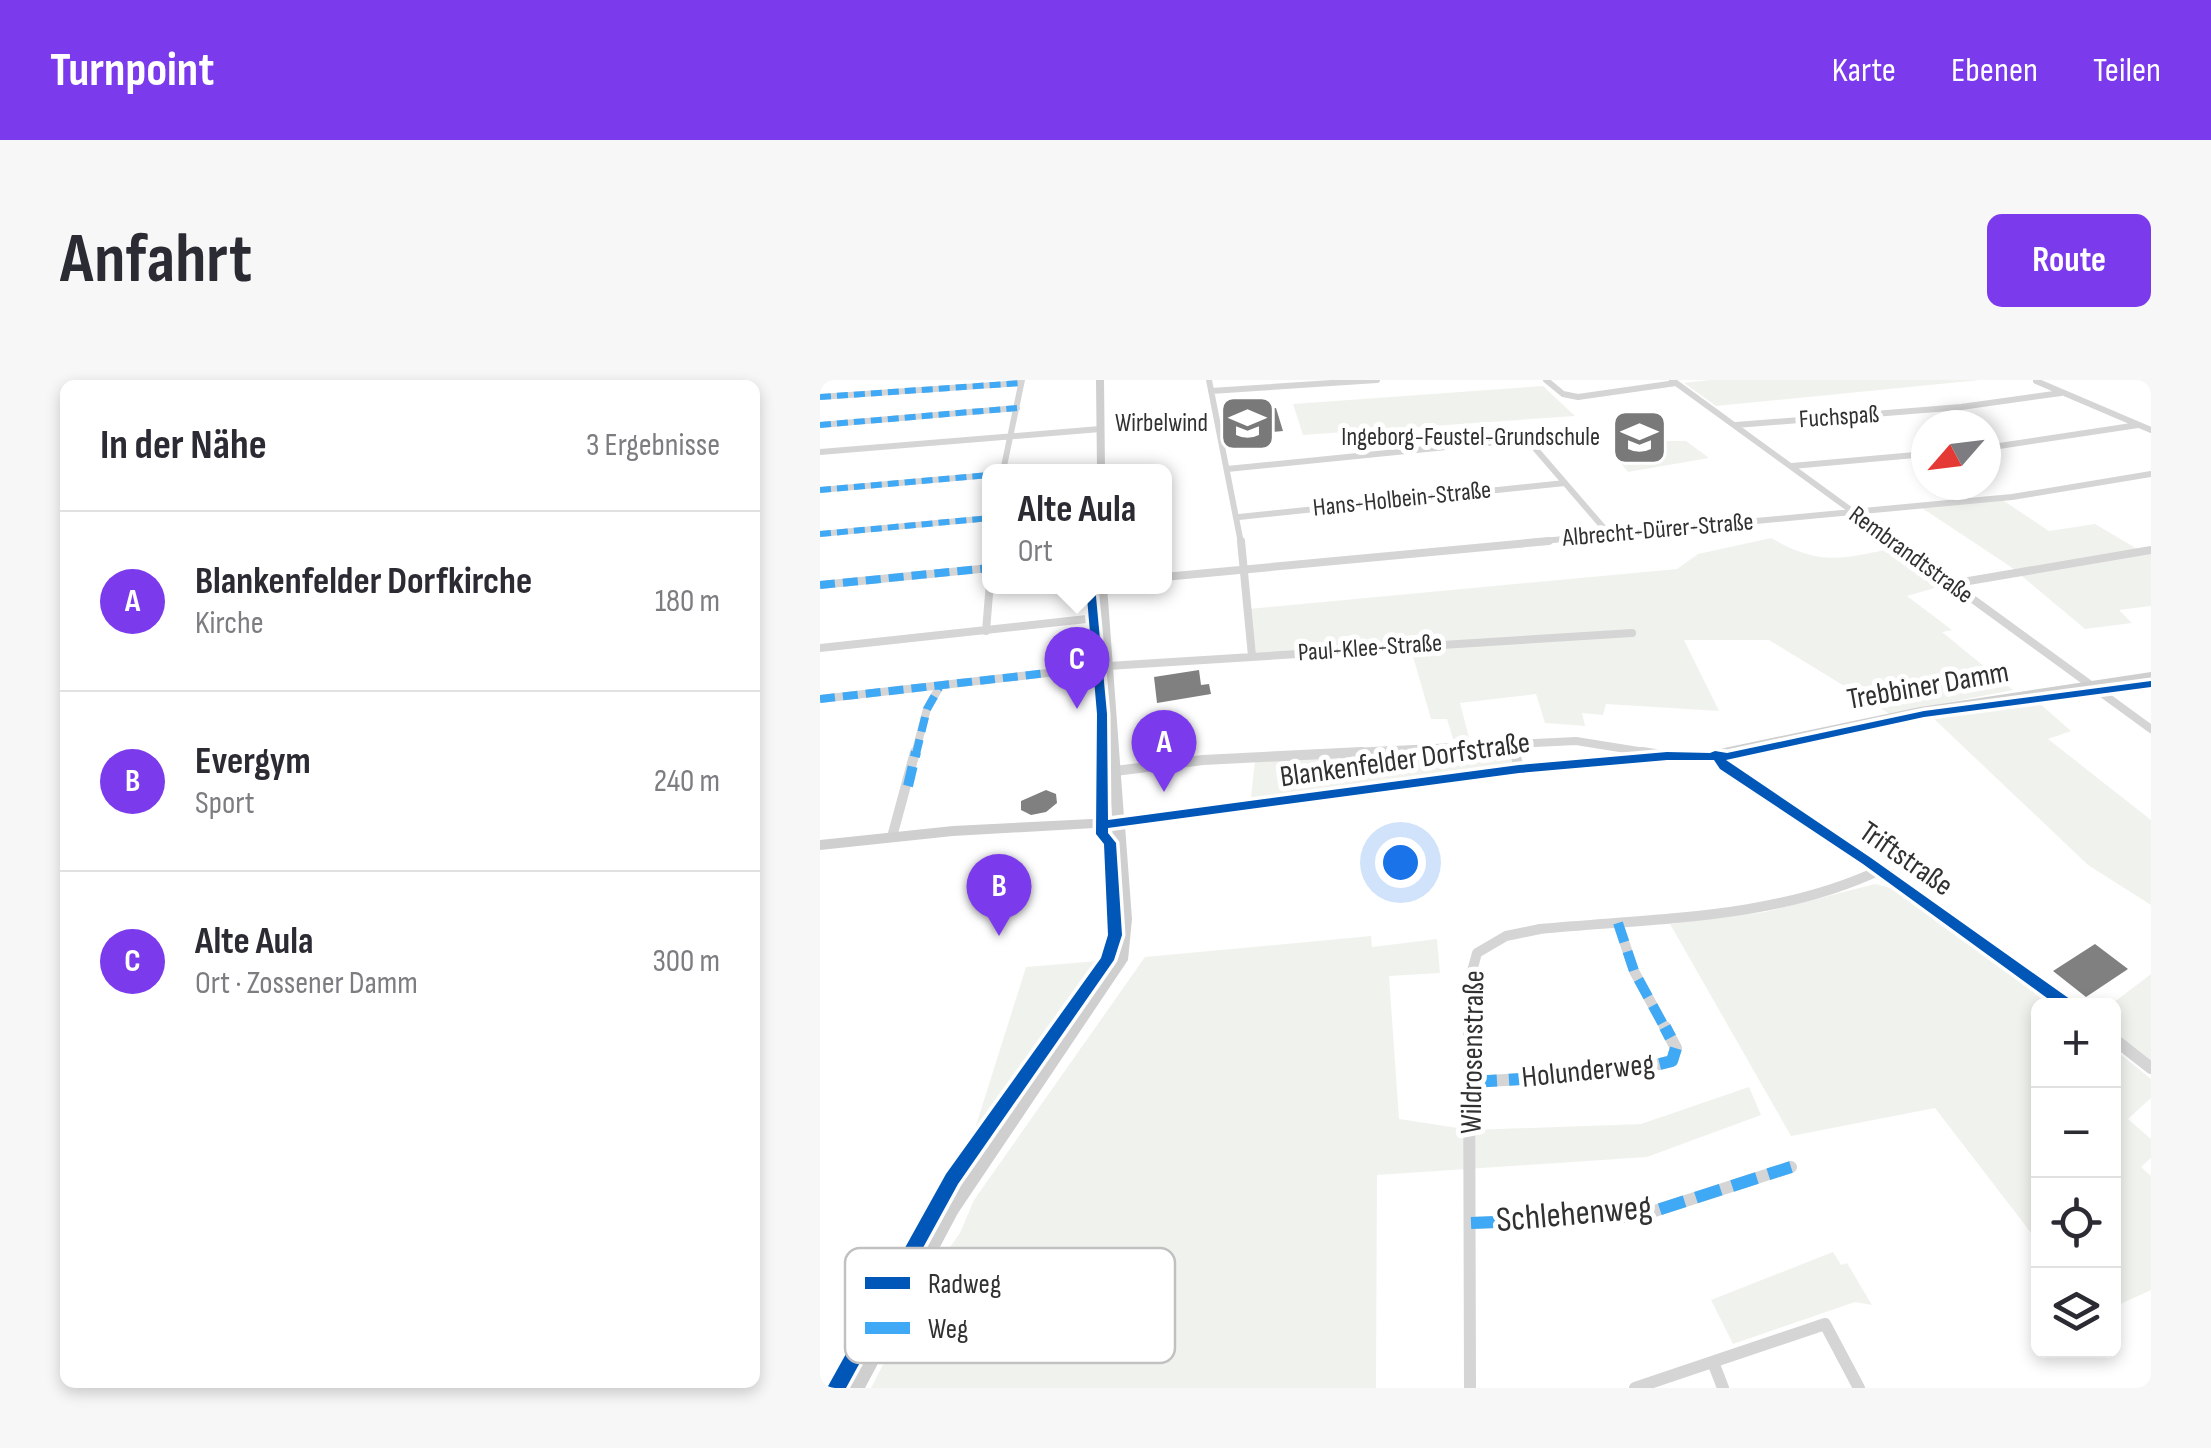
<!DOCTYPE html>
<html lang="de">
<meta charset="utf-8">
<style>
body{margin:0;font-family:"Sofia Sans Condensed",sans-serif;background:#f7f7f7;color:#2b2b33}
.controls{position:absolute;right:30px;bottom:30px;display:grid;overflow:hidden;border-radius:15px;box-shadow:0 5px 15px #0003}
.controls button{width:90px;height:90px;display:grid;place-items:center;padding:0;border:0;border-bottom:2px solid #e1e1e2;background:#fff;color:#2b2b33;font:50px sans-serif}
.compass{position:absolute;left:1091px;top:30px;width:90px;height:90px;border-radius:50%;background:#fff;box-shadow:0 5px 15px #0003;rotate:242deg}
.you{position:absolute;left:580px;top:482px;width:35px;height:35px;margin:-25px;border:8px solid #fff;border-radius:50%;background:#1a73e8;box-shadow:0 0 0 15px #1a73e833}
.badge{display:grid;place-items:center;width:65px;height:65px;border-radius:50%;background:#7c3aed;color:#fff;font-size:32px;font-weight:700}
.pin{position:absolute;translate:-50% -82px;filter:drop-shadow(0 2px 5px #0008)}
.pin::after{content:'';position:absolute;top:52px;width:35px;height:30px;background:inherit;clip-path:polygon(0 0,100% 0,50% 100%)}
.popup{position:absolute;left:162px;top:84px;width:190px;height:130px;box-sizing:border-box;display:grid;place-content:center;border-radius:15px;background:#fff;filter:drop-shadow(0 2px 8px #0005);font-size:32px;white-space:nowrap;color:#7c7c81}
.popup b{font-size:38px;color:#2b2b33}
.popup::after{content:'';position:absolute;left:50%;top:100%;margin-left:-20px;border:20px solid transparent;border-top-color:#fff}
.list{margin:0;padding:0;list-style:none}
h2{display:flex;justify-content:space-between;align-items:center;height:130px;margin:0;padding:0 40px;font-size:42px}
h2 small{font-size:32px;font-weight:400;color:#7c7c81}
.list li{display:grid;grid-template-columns:65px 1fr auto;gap:30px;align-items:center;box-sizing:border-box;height:180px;padding:0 40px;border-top:2px solid #e1e1e2}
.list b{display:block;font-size:38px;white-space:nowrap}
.list p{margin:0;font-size:32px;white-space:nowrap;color:#7c7c81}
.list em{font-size:32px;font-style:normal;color:#7c7c81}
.icon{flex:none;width:55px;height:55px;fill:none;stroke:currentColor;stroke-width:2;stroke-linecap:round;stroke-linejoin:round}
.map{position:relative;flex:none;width:1331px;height:1008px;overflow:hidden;border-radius:15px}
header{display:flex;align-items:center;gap:60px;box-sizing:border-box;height:140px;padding:0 50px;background:#7c3aed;color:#fff}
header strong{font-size:48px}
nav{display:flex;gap:55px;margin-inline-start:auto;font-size:35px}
.intro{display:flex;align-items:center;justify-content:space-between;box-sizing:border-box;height:240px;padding:0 60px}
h1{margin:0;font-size:70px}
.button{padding:25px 45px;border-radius:15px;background:#7c3aed;color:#fff;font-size:35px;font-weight:700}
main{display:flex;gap:60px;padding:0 60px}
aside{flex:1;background:#fff;border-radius:15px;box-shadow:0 5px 15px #0003}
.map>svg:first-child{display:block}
.green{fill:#f0f3ed}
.building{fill:#808080}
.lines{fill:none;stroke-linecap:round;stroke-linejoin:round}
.minor-far3{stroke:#d5d5d5;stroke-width:6}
.minor-far2{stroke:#d5d5d5;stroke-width:8}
.minor-far1{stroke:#d5d5d5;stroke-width:10}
.minor{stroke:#d5d5d5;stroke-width:12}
.secondary{fill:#cfcfcf;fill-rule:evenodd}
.quiet-far3{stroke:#3fa9f5;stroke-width:6;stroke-dasharray:11 6;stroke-linecap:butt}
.quiet-far2{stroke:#3fa9f5;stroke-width:8;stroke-dasharray:15 8;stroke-linecap:butt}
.quiet-far1{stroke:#3fa9f5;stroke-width:10;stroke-dasharray:20 10;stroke-linecap:butt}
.quiet{stroke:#3fa9f5;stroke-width:12;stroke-dasharray:26 12;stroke-linecap:butt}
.cycleway-casing{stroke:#fff;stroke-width:7}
.cycleway{fill:#0057b8;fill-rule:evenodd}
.labels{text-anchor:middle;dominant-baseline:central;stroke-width:10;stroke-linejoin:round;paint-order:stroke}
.far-street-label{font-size:25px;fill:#313131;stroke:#fff}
.far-poi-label{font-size:25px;fill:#313131;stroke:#fff;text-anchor:end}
.street-label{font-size:30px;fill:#313131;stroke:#fff}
.near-street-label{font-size:35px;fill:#313131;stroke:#fff}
.key{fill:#fff;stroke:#c1c1c1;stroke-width:2.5}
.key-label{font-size:28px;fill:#313131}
</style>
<header>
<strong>Turnpoint</strong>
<nav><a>Karte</a><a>Ebenen</a><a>Teilen</a></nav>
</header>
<div class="intro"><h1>Anfahrt</h1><a class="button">Route</a></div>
<main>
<aside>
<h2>In der Nähe<small>3 Ergebnisse</small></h2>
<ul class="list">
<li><span class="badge">A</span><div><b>Blankenfelder Dorfkirche</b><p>Kirche</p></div><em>180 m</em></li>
<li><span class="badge">B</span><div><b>Evergym</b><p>Sport</p></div><em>240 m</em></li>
<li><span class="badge">C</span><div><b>Alte Aula</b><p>Ort · Zossener Damm</p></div><em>300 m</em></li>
</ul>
</aside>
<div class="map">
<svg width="1331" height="1008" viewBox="0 0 1331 1008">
<rect width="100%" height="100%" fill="#fff"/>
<!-- green -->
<path class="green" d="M890,0H1160L896,26L864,3Z
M723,6L755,36L483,55L473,24Z
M847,61H866L889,78L808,92L793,74Z
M1181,119L1229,151L1275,144L1319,170L1331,168V226L1299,230L1312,243L1265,249L1191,187L1102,128Z
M951,158C999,186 1023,179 1074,168L1125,205L1087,216L1132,250L1122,252L1193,310L1070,334L949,260H864L899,331L786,324L783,335L762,333L765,346L725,343L716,314L640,323L649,358L633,359L627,339H611L590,266L432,276L429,229L857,189L878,174Z
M1218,322L1251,351L1228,359L1331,440V525L1268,485L1111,336Z
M693,363L699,389L430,426L435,381Z
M1055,504L1079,510L1238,625L1218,626V862L1115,728L971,756L850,544L945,532Z
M551,556L552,567L617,559L620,593L569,596L579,739L651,750L821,744L929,707L941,735L827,777L557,795L556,1008H51L106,901L140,853L154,820L325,577Z
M290,580L278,607L186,735L153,755L206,587Z
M1331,594V682L1294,654V626H1289Z
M1294,669L1331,699V718L1308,739L1331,759V778L1321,787L1331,796V910L1294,927Z
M1013,872L1021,885L1027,883L1052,925L1035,922L913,964L891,920Z"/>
<!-- building -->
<path class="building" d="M456,28L463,51L425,55L419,32Z
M379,290L381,305L389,304L391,314L337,323L334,297Z
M226,410L236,414L237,423L226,432L211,435L201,430V421Z
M1275,564L1308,589L1266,617L1233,591Z"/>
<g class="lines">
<!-- minor-far3 -->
<path class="minor-far3" d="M389,0L421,163
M726,0L743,14L758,17L856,3
M852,0L1076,163
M1216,1L1331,50
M391,11L557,0
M0,17L201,3
M0,45L197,28
M916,45L1141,27L1241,13
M1166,68L1318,45
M0,72L280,49
M972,86L1106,74
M407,89L707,59L789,154
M183,91L202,0
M0,110L170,95
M419,137L745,103
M0,154L170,138
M702,163L1192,117L1331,94"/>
<!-- minor-far2 -->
<path class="minor-far2" d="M421,161L432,276
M1073,161L1331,349
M344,197L729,161
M1131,204L1331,170
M0,205L170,188
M166,251L170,202
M0,268L285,237
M288,286L812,253
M0,319L245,291
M693,363L696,374
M95,374L107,329L119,308
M492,374L756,361L837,374"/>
<!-- minor-far1 -->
<path class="minor-far1" d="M695,372L699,389
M822,372L847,376
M895,374L904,386L1047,481L1249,626
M295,391L383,380L542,372
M72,457L95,372
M798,543L814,591L846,650
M649,650V602L657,573L686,556L720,549C834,538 954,540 1060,490"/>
<!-- minor -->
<path class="minor" d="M649,647L650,1008
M1294,659L1331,688
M651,702L803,693L852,681L856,668L845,647
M651,843L819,836L971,787
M893,982L903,1008
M815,1008L1005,944L1039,1008"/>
<!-- secondary -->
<path class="secondary" d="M276,0H284L285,91H277Z
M277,206H287L304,437L699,385L895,370L1100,327L1331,292V298L1100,333L895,378L699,393L305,446L312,539L308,580L138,833L45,1008H24L126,821L294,579L298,539L292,447L133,456L0,470V460L133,446L292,438Z"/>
<!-- quiet-far3 -->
<path class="quiet-far3" d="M0,17L201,3
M0,45L197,28
M0,110L170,95
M0,154L170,138"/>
<!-- quiet-far2 -->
<path class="quiet-far2" d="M0,205L170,188
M0,319L245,291
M96,374L107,329L119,308"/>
<!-- quiet-far1 -->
<path class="quiet-far1" d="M88,406L96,372
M798,543L814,591L846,650"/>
<!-- quiet -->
<path class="quiet" d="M651,702L803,693L852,681L856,668L845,647
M651,843L819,836L971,787"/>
<defs>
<path id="cycleway" d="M266,206H275L287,334L288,440L699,385L847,372L890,373L895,371L907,373L1104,331L1331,301V307L1104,337L906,380L1051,478L1254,622L1256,626H1238L1043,484L900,389L894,380H847L699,393L288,448V453L296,463L302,555L294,580L138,804L26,1008H7L126,794L281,578L288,555L284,464L276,454L277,334Z"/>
</defs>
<!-- cycleway casing -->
<use href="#cycleway" class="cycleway-casing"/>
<!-- cycleway -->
<use href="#cycleway" class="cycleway"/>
</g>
<!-- icons -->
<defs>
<symbol id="school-square" viewBox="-11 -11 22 22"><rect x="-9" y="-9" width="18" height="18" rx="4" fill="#797979" stroke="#fff"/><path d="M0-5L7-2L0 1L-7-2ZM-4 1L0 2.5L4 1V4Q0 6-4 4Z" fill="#fff"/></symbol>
</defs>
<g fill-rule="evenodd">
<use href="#school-square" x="396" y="12" width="63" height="63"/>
<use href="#school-square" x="788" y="26" width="63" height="63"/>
</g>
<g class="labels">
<!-- far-street labels -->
<g class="far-street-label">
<text transform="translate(1019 37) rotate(-4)">Fuchspaß</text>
<text transform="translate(582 119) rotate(-6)">Hans-Holbein-Straße</text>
<text transform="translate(838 150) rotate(-5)">Albrecht-Dürer-Straße</text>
<text transform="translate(1091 175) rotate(36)">Rembrandtstraße</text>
<text transform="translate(550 268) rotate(-4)">Paul-Klee-Straße</text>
</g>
<!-- far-poi labels -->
<g class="far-poi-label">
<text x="388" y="43">Wirbelwind</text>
<text x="780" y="57">Ingeborg-Feustel-Grundschule</text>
</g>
<!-- street labels -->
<g class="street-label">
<text transform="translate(1108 306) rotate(-10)">Trebbiner Damm</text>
<text transform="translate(585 380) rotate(-8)">Blankenfelder Dorfstraße</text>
<text transform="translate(1086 479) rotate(35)">Triftstraße</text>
<text transform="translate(653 672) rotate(-89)">Wildrosenstraße</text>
<text transform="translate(768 691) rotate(-6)">Holunderweg</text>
</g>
<!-- near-street labels -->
<g class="near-street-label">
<text transform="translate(754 834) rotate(-5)">Schlehenweg</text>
</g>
</g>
<!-- legend -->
<rect x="25" y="868" width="330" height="115" rx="15" class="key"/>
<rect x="45" y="897" width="45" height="12" fill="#0057b8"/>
<rect x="45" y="942" width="45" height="12" fill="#3fa9f5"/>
<g class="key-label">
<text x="108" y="913">Radweg</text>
<text x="108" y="958">Weg</text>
</g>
</svg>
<div class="controls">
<button>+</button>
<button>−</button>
<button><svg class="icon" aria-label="locate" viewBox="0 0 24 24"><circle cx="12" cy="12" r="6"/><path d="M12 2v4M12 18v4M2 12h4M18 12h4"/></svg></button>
<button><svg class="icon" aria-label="layers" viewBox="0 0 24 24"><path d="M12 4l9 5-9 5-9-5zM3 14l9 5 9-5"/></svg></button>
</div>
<svg class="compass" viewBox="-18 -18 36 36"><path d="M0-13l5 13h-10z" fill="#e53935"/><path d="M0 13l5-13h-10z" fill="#7c7c81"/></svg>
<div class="you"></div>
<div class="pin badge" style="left:344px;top:412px">A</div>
<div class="pin badge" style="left:179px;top:556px">B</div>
<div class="pin badge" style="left:257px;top:329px">C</div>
<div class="popup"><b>Alte Aula</b>Ort</div>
</div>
</main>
